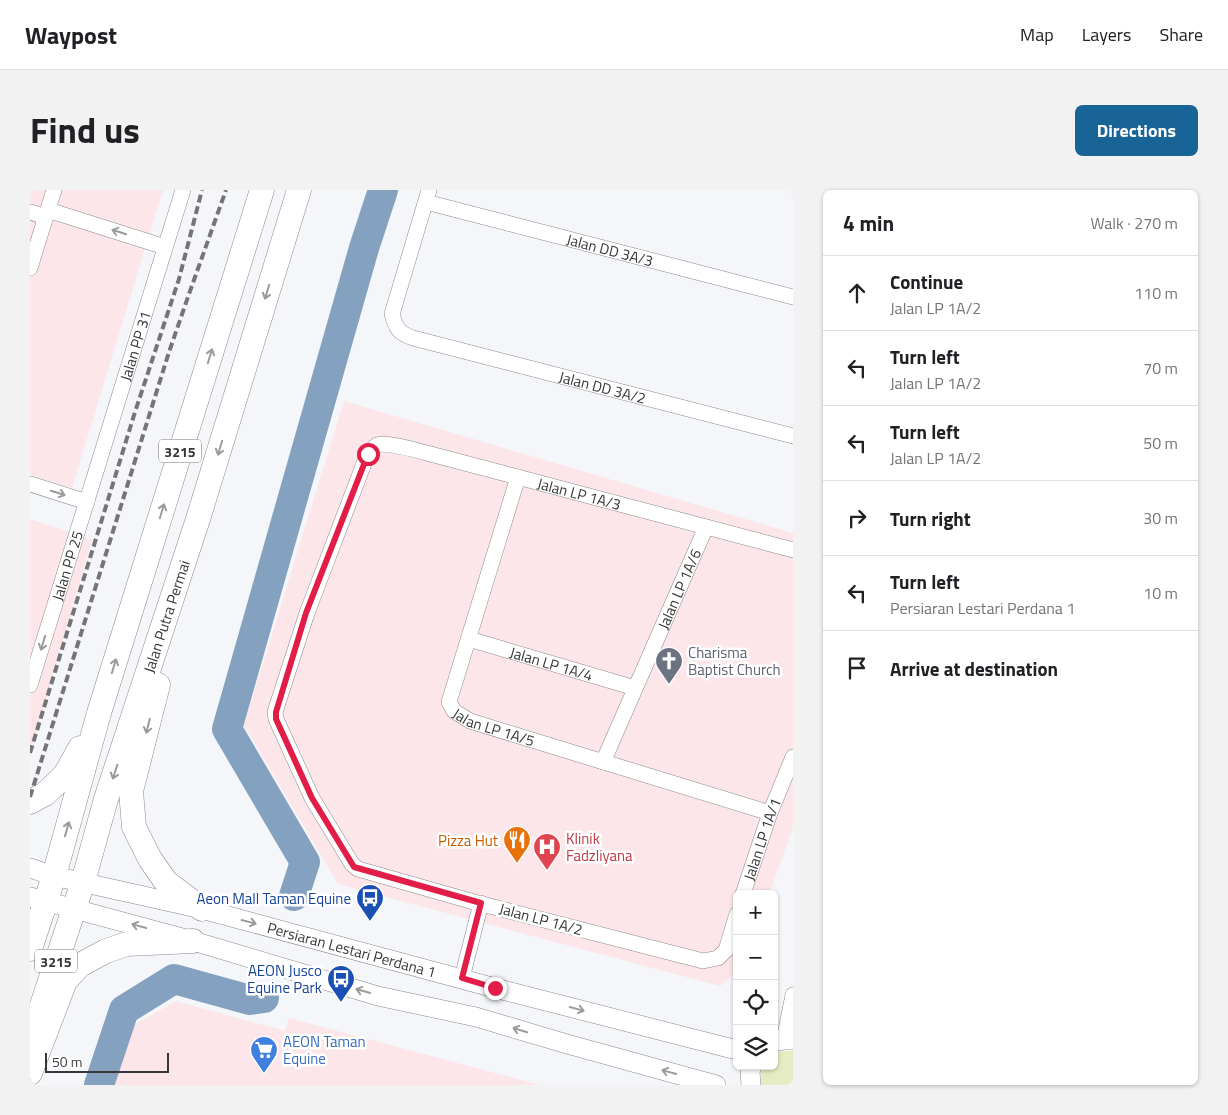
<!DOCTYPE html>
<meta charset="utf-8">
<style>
body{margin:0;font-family:"Titillium Web",sans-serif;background:#f2f2f2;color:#202124}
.controls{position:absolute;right:15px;bottom:15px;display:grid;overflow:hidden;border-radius:8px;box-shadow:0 1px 4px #0004}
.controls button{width:45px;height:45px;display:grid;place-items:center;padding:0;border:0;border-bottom:1px solid #e0e0e0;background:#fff;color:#202124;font:25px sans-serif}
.scale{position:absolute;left:15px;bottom:12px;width:124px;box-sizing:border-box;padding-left:5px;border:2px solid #373739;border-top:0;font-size:14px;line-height:18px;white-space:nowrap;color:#373739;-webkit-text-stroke:4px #fff;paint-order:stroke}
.stop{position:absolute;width:15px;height:15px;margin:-11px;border:4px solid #e11d48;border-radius:50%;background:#fff}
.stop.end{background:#e11d48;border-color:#fff;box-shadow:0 1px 5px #0008}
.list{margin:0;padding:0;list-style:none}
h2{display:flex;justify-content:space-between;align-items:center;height:65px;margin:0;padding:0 20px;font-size:21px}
h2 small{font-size:16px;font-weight:400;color:#757577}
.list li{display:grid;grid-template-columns:32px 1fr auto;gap:15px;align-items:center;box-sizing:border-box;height:75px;padding:0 20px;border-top:1px solid #e0e0e0}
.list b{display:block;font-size:19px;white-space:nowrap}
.list p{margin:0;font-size:16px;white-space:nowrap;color:#757577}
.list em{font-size:16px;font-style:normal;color:#757577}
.icon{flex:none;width:28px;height:28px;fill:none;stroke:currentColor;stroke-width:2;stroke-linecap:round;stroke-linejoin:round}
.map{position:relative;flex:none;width:763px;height:895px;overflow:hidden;border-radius:8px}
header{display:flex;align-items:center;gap:30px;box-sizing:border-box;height:70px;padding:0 25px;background:#fff;border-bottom:1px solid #e0e0e0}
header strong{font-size:24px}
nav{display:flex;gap:28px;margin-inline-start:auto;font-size:18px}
.intro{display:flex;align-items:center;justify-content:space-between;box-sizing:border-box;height:120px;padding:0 30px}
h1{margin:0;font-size:35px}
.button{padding:12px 22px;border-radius:8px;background:#196497;color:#fff;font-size:18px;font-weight:700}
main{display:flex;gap:30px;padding:0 30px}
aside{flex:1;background:#fff;border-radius:8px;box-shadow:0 1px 4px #0004}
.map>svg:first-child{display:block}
.commercial{fill:#fce6e9}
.green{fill:#e5ebc2}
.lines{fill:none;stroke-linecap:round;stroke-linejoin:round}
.river{stroke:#85a1c0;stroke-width:30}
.minor-casing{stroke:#8a8a8e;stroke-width:16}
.tertiary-casing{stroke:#8a8a8e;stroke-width:20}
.primary-casing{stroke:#8a8a8e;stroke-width:25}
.minor{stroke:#fff;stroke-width:15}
.tertiary{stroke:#fff;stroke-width:19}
.primary{stroke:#fff;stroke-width:24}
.rail{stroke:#757578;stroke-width:4;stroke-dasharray:8 4;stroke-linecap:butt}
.oneway{stroke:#9b9b9c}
.route{stroke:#e11d48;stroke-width:6}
.labels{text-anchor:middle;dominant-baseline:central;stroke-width:5;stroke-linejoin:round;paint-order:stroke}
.shield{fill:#fff;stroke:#737374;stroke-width:1}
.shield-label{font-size:14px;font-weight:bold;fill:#373739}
.street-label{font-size:15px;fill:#373739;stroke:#fff}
.worship-label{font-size:15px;fill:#5b616d;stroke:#fff;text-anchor:start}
.health-label{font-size:15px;fill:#be3a42;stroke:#fff;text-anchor:start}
.food-label{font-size:15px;fill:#c56008;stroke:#fff;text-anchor:end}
.transit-label{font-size:15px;fill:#164399;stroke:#fff;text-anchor:end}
.shop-label{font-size:15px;fill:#366cbe;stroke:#fff;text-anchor:start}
</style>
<header>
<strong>Waypost</strong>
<nav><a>Map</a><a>Layers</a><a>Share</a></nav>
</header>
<div class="intro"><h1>Find us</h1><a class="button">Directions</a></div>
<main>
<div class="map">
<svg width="763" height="895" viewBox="0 0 763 895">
<rect width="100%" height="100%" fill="#f5f6fa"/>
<!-- commercial -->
<path class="commercial" d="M0,0H133L42,298L0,285Z
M314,211L763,343V638L739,704H707V782L690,796L308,694L214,535Z
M0,329L62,349L0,566Z
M146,811L255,841L259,828L510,895H84L102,836Z"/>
<!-- green -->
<path class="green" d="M755,861H763V895H731V883L733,876H744V864Z"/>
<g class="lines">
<!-- river -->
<path class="river" d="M264,706L275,672L197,539L334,58L353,0
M69,895L94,820L144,789L220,810L234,808"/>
<defs>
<g id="minor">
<path id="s1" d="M399,0L362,124C366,139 369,143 383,148L763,246"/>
<path id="s2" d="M396,12L763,107"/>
<path d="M18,20L135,57"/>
<path d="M0,22L16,27"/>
<path d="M0,78L24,0"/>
<path id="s3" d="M488,287L419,512L424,521L440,531L740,623"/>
<path d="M0,294L57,312"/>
<path id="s4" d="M439,449L605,498"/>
<path id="s5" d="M0,495L153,0"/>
<path id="s6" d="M573,572L676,337"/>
<path id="s7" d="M713,704L740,623L763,567"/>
<path id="s8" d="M707,724L696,760L688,768L673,771L444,712L328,679L322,674L282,608L246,529L245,522L277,423L338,263C341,261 344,257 347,255C358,251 395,263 408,266L763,360"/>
<path d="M432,788L451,713"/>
<path d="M754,850L763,805"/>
</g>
<g id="tertiary">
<path id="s9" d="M0,678L24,686L172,719L465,798L703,859H707"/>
<path d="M0,707L163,751L348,806L446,827L537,854L686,895"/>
<path d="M744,852L754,850H763"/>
<path d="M721,895L720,882L722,876"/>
</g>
<g id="primary">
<path d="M128,495L101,601L104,637L120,669L136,692L172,719"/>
<path d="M0,612L15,604L35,585L50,558"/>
<path d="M0,759L24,686L69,523L232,0"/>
<path id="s10" d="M0,851L53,692L76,609L168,329L269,0"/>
<path d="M0,883L35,791L50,775L76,761L97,754L163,751"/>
</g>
</defs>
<!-- minor casing -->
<use href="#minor" class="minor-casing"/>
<!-- tertiary casing -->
<use href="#tertiary" class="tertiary-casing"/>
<!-- primary casing -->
<use href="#primary" class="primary-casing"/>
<!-- minor -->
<use href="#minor" class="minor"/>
<!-- tertiary -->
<use href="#tertiary" class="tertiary"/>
<!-- primary -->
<use href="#primary" class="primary"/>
<!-- rail -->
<path class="rail" d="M0,563L105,222L149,89L172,0
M0,607L139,162L159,104L196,0"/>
</g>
<!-- one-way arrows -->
<defs><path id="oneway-shaft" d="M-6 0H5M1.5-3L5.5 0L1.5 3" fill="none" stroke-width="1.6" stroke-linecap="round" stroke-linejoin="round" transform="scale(1.25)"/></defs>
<g class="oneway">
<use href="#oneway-shaft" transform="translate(89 42) rotate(-162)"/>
<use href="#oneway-shaft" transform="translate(237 102) rotate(107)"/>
<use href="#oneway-shaft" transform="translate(180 166) rotate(-73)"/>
<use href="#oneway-shaft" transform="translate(190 258) rotate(107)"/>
<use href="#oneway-shaft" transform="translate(28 303) rotate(17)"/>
<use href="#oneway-shaft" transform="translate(132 321) rotate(-73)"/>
<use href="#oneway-shaft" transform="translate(13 453) rotate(107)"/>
<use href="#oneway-shaft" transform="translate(84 476) rotate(-73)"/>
<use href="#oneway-shaft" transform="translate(118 536) rotate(104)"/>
<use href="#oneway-shaft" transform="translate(85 582) rotate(108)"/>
<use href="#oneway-shaft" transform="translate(37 639) rotate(-74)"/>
<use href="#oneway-shaft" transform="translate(219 732) rotate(15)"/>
<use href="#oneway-shaft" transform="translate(109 736) rotate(-165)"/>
<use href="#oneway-shaft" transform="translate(333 801) rotate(-164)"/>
<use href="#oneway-shaft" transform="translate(547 819) rotate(15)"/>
<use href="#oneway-shaft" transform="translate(490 840) rotate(-163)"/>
<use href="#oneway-shaft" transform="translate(639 882) rotate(-165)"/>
</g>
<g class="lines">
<!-- route -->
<path class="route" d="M338,264L276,423L246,522V529L282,608L324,677L451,713L432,788L465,798"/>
</g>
<!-- icons -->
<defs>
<symbol id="church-pin" viewBox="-11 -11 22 30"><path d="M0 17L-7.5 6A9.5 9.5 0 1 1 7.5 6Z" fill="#6b7280" stroke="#fff"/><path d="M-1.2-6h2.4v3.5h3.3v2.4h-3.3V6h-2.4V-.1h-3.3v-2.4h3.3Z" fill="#fff"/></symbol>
<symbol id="restaurant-pin" viewBox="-11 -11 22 30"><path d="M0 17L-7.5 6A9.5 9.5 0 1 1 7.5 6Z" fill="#e8710a" stroke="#fff"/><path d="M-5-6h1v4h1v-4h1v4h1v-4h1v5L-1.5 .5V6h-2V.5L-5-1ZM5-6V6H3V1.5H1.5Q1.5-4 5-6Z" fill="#fff"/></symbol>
<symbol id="hospital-pin" viewBox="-11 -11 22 30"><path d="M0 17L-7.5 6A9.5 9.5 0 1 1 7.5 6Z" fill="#e0444e" stroke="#fff"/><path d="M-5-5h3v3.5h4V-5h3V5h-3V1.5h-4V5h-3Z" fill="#fff"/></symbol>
<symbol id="bus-pin" viewBox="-11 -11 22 30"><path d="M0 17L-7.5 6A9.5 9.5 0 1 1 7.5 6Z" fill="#1a4fb4" stroke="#fff"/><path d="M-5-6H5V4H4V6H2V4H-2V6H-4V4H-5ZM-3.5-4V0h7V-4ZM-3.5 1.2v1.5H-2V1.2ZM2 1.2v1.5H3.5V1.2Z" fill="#fff"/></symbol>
<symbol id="supermarket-pin" viewBox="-11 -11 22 30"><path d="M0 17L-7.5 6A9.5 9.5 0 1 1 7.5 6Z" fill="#3f7fe0" stroke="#fff"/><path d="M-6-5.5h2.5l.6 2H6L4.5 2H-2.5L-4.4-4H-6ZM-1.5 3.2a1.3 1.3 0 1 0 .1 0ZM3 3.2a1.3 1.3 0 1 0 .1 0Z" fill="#fff"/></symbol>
</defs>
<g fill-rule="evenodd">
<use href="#church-pin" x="623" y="455" width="32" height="43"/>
<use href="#restaurant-pin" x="471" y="634" width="32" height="43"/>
<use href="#hospital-pin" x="501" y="641" width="32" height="43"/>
<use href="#bus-pin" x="324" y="692" width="32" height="43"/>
<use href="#bus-pin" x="295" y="773" width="32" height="43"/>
<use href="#supermarket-pin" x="218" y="844" width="32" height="43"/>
</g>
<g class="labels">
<!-- shield labels -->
<g class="shield">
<rect x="129" y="249.5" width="42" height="23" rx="4"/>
<rect x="5" y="759.5" width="42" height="23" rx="4"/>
</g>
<g class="shield-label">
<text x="150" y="261">3215</text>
<text x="26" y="771">3215</text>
</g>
<!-- street labels -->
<g class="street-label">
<text stroke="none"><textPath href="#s2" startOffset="190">Jalan DD 3A/3</textPath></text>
<text stroke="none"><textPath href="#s5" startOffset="355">Jalan PP 31</textPath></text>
<text stroke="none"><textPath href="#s1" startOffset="359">Jalan DD 3A/2</textPath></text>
<text stroke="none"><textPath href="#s8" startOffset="1096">Jalan LP 1A/3</textPath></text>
<text stroke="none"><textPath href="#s5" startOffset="125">Jalan PP 25</textPath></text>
<text stroke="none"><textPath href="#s6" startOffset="189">Jalan LP 1A/6</textPath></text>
<text stroke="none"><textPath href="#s10" startOffset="446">Jalan Putra Permai</textPath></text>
<text stroke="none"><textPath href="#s4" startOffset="86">Jalan LP 1A/4</textPath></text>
<text stroke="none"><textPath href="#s3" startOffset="289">Jalan LP 1A/5</textPath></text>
<text stroke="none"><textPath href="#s7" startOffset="58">Jalan LP 1A/1</textPath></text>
<text transform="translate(511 729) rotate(15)">Jalan LP 1A/2</text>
<text stroke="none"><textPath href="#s9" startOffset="332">Persiaran Lestari Perdana 1</textPath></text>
</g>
<!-- worship labels -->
<g class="worship-label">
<text x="658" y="462">Charisma<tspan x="658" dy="17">Baptist Church</tspan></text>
</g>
<!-- health labels -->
<g class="health-label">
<text x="536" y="648">Klinik<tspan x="536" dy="17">Fadzliyana</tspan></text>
</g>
<!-- food labels -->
<g class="food-label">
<text x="468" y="650">Pizza Hut</text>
</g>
<!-- transit labels -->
<g class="transit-label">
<text x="321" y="708">Aeon Mall Taman Equine</text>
<text x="292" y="780">AEON Jusco<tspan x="292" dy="17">Equine Park</tspan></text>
</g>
<!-- shop labels -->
<g class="shop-label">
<text x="253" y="851">AEON Taman<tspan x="253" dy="17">Equine</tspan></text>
</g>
</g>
</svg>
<div class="controls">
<button>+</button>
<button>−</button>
<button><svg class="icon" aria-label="locate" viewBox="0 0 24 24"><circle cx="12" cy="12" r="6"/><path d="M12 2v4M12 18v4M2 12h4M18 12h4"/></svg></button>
<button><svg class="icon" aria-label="layers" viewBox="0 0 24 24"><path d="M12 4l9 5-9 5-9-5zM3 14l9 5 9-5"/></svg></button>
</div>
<div class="scale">50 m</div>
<div class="stop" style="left:338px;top:264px"></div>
<div class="stop end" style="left:465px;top:798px"></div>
</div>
<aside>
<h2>4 min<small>Walk · 270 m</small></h2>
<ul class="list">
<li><svg class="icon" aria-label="ahead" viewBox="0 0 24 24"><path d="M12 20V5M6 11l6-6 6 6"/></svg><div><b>Continue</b><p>Jalan LP 1A/2</p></div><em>110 m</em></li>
<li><svg class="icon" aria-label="left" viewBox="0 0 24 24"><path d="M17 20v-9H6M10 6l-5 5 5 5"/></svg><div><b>Turn left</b><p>Jalan LP 1A/2</p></div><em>70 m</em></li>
<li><svg class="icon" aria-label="left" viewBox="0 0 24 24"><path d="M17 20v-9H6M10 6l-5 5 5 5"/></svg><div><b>Turn left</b><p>Jalan LP 1A/2</p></div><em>50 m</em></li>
<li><svg class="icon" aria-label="right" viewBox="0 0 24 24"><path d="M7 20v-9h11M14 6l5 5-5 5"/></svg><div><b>Turn right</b></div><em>30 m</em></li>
<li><svg class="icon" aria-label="left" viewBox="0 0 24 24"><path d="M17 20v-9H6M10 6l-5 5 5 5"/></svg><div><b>Turn left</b><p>Persiaran Lestari Perdana 1</p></div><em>10 m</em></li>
<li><svg class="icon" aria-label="arrive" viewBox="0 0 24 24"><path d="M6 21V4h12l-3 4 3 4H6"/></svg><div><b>Arrive at destination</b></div></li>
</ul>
</aside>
</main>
